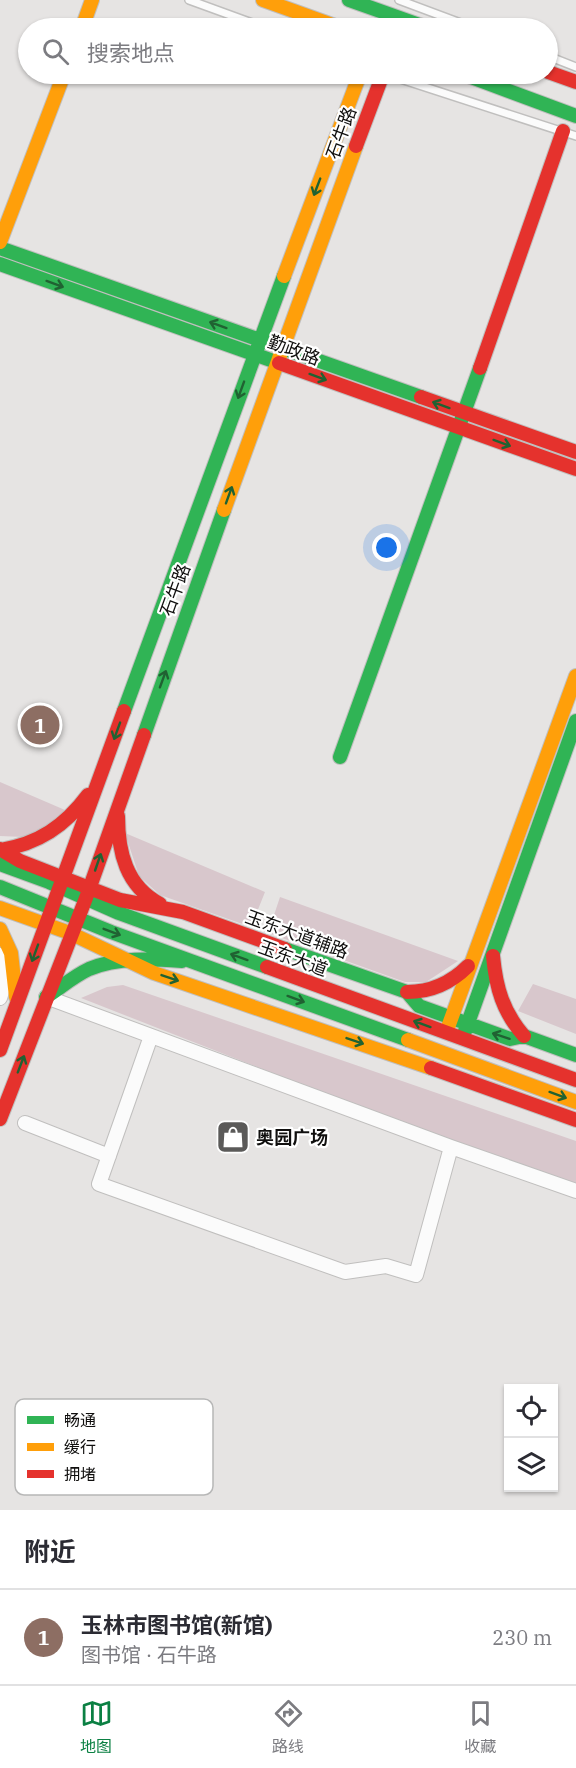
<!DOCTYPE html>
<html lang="zh">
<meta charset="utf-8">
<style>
body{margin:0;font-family:"IBM Plex Serif","Noto Sans SC",serif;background:#f7f7f7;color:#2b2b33}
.controls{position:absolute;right:18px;bottom:18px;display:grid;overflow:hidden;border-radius:0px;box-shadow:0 2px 4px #0004}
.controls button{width:54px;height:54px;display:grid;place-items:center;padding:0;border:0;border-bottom:2px solid #e1e1e2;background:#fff;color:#2b2b33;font:30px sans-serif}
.you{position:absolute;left:387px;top:548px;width:21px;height:21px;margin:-15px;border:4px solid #fff;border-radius:50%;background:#1a73e8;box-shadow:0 0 0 9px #1a73e833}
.badge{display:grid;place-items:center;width:39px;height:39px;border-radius:50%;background:#0b8043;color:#fff;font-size:20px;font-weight:700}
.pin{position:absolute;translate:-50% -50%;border:3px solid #fff;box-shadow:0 2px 6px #0006}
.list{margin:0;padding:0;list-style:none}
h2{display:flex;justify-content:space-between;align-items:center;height:78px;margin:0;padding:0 24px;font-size:26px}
h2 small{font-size:20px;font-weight:400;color:#7c7c81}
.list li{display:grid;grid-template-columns:39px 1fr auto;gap:18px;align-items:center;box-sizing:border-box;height:96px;padding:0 24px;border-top:2px solid #e1e1e2}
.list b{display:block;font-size:22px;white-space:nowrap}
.list p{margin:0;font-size:20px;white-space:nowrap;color:#7c7c81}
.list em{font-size:20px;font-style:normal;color:#7c7c81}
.icon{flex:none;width:33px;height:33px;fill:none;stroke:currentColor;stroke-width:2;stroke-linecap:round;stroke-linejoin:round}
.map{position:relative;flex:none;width:576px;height:1510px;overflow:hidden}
.search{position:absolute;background:#fff;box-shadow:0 2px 4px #0004;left:18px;right:18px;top:18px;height:66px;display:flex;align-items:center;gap:15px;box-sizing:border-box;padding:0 21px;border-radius:33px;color:#7c7c81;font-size:22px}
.sheet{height:174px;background:#fff}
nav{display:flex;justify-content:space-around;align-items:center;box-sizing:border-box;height:84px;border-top:2px solid #e1e1e2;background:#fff;font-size:16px;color:#7c7c81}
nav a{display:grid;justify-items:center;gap:3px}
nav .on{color:#0b8043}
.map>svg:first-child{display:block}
.green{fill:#d8c7cc}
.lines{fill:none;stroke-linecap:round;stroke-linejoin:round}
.lane-casing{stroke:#c0bfbe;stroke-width:10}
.street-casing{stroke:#c0bfbe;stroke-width:16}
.fast-casing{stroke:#c0bfbe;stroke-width:16}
.slow-casing{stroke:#c0bfbe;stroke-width:16}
.jam-casing{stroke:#c0bfbe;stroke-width:16}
.lane{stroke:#fbfbfb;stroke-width:7}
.street{stroke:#fbfbfb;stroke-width:14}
.fast{stroke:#30b455;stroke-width:14}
.slow{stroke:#ff9f0a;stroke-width:14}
.jam{stroke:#e5322d;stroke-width:14}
.oneway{stroke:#206232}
.labels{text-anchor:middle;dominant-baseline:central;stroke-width:4.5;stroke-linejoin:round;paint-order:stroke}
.street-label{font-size:18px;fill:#100f0e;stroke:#fff}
.poi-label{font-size:18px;font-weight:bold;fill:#100f0e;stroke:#fff;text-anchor:start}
.key{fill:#fff;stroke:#b7b7b7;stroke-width:1.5}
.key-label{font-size:16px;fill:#100f0e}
</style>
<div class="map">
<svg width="576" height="1510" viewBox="0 0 576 1510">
<rect width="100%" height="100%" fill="#e6e4e3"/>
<!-- green -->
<path class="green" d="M0,782L65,810L63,817L24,837L0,836Z
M125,833L265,892L251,927L160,895L139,876Z
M280,897L458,961L426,982H405L268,933Z
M533,984L576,999V1034L518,1011Z
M123,985L576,1141V1185L331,1096L81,998L107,987Z"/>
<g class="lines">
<defs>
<path id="lane" d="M189,0L266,28
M399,0L474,28
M548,56L576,67
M385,74L576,136"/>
<path id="street" d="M0,955C3,969 5,985 0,998
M46,997L451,1147L576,1191
M151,1036L99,1184L345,1272L386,1266L416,1275L451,1147
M25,1123L109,1156"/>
<path id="fast" d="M349,0L428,28
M463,74L576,116
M0,248L421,397
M0,264L279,363
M124,711L284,276
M144,735L224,510
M340,757L480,368
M0,864L49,882L119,913L267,967
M0,887L111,932L408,1040
M285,949L407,992L419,1006L510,1039L524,1036L576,1055
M46,997C60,988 74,976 89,969C118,957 152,959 182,961
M464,1034L576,721"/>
<path id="slow" d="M263,0L341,28
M82,28L92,0
M0,242L64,74
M284,276L360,74
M224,510L356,146
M0,908L70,933L154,973L431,1068
M0,929L11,953L16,997
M447,1030L576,676
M408,1040L576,1102"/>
<path id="jam" d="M548,72L576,82
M356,146L383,74
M279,363L576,469
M480,368L563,131
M421,397L576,452
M118,816C118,852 126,886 160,904
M0,849L20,861L120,900L183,912L285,949
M0,850C38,844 65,826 88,795
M493,956C496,988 503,1012 524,1036
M267,967L576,1080
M407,992C431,992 451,983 468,966
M0,1050L124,711
M431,1068L576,1120
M0,1119L86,898L144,735"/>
</defs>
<!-- lane casing -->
<use href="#lane" class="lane-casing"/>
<!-- street casing -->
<use href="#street" class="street-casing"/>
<!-- fast casing -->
<use href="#fast" class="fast-casing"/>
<!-- slow casing -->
<use href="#slow" class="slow-casing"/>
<!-- jam casing -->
<use href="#jam" class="jam-casing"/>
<!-- lane -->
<use href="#lane" class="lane"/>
<!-- street -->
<use href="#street" class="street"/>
<!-- fast -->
<use href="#fast" class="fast"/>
<!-- slow -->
<use href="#slow" class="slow"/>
<!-- jam -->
<use href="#jam" class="jam"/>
</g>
<!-- one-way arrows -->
<defs><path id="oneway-shaft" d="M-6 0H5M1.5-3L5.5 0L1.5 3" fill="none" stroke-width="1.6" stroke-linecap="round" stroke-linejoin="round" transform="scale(1.5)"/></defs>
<g class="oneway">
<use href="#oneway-shaft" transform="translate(317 187) rotate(111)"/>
<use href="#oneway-shaft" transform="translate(55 284) rotate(20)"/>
<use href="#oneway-shaft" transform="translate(218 325) rotate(-160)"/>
<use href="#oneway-shaft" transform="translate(318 377) rotate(20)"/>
<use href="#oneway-shaft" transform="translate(241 390) rotate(110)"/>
<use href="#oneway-shaft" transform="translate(441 405) rotate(-160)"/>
<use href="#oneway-shaft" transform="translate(502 443) rotate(20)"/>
<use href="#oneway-shaft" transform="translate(229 495) rotate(-70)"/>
<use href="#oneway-shaft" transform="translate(163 679) rotate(-70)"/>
<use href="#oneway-shaft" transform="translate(117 731) rotate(110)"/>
<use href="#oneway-shaft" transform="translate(98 862) rotate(-71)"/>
<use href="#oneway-shaft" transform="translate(112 932) rotate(21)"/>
<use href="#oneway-shaft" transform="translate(35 953) rotate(110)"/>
<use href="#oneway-shaft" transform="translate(239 957) rotate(-160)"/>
<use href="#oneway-shaft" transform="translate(170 978) rotate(19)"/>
<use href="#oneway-shaft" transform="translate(296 999) rotate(20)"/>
<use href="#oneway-shaft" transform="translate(422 1024) rotate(-160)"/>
<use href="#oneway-shaft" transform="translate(501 1036) rotate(-162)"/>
<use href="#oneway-shaft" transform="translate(355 1041) rotate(19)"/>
<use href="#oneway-shaft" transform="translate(21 1064) rotate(-69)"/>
<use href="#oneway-shaft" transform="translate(558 1095) rotate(20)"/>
</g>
<!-- icons -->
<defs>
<symbol id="shop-square" viewBox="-11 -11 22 22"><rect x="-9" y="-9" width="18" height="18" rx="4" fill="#5b5a59" stroke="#fff"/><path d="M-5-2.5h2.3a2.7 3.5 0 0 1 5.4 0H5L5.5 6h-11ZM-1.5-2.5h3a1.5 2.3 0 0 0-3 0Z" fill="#fff"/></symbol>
</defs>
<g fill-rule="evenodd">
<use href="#shop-square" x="214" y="1118" width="38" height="38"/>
</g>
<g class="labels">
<!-- street labels -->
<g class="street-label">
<text transform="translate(341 133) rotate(-70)">石牛路</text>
<text transform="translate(294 350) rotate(20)">勤政路</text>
<text transform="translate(175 590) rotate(-70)">石牛路</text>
<text transform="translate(297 934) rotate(20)">玉东大道辅路</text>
<text transform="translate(293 958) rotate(20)">玉东大道</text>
</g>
<!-- poi labels -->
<g class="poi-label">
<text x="256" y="1137">奥园广场</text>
</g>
</g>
<!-- legend -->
<rect x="15" y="1399" width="198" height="96" rx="9" class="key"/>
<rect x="27" y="1416" width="27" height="8" fill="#30b455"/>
<rect x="27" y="1443" width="27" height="8" fill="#ff9f0a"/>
<rect x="27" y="1470" width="27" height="8" fill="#e5322d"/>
<g class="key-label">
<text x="64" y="1426">畅通</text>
<text x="64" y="1453">缓行</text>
<text x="64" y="1480">拥堵</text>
</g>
</svg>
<div class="controls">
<button><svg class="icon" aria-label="locate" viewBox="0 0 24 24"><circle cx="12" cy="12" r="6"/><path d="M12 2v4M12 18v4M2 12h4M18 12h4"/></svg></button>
<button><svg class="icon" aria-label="layers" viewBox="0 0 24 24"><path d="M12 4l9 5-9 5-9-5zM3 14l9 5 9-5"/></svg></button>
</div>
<div class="you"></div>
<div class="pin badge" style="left:40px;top:725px;background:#8d6e63">1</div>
<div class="search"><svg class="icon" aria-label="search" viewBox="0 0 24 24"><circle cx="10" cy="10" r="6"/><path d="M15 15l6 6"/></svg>搜索地点</div>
</div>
<section class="sheet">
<h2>附近<small></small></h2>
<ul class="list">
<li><span class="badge" style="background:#8d6e63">1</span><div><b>玉林市图书馆(新馆)</b><p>图书馆 · 石牛路</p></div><em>230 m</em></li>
</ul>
</section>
<nav>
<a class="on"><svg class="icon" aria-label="map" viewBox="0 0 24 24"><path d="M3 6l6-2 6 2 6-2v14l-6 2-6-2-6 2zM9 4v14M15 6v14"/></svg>地图</a>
<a><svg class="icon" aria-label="directions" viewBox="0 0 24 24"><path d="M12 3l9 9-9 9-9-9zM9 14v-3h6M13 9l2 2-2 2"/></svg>路线</a>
<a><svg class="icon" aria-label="saved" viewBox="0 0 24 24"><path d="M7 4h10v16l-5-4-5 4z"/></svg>收藏</a>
</nav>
